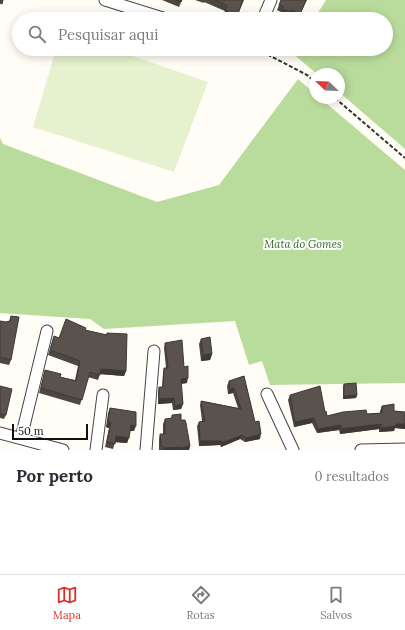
<!DOCTYPE html>
<html lang="pt">
<style>
body{margin:0;font-family:Lora,serif;background:#f7f7f7;color:#2b2b33}
.compass{position:absolute;left:309px;top:68px;width:36px;height:36px;border-radius:50%;background:#fff;box-shadow:0 2px 10px #0003;rotate:293deg}
.scale{position:absolute;left:12px;bottom:10px;width:76px;box-sizing:border-box;padding-left:4px;border:2px solid #111;border-top:0;font-size:11px;line-height:14px;white-space:nowrap;color:#111;-webkit-text-stroke:3px #fff;paint-order:stroke}
.list{margin:0;padding:0;list-style:none}
h2{display:flex;justify-content:space-between;align-items:center;height:52px;margin:0;padding:0 16px;font-size:17px}
h2 small{font-size:13px;font-weight:400;color:#7c7c81}
.icon{flex:none;width:22px;height:22px;fill:none;stroke:currentColor;stroke-width:2;stroke-linecap:round;stroke-linejoin:round}
.map{position:relative;flex:none;width:405px;height:450px;overflow:hidden}
.search{position:absolute;background:#fff;box-shadow:0 2px 10px #0003;left:12px;right:12px;top:12px;height:44px;display:flex;align-items:center;gap:10px;box-sizing:border-box;padding:0 14px;border-radius:22px;color:#7c7c81;font-size:15px}
.sheet{height:124px;background:#fff}
nav{display:flex;justify-content:space-around;align-items:center;box-sizing:border-box;height:56px;border-top:1px solid #e1e1e2;background:#fff;font-size:11px;color:#7c7c81}
nav a{display:grid;justify-items:center;gap:2px}
nav .on{color:#d93025}
.map>svg:first-child{display:block}
.forest{fill:#b9dc9c}
.pitch{fill:#e6f2cf}
.lines{fill:none;stroke-linecap:round;stroke-linejoin:round}
.street-casing{stroke:#444;stroke-width:13}
.path{stroke:#333;stroke-width:2;stroke-dasharray:4 2;stroke-linecap:butt}
.street{stroke:#fff;stroke-width:11}
.wall{fill:#4d4742}
.shaded-wall{fill:#3f3936}
.building{fill:#5a524d;stroke:#3f3936}
.labels{text-anchor:middle;dominant-baseline:central;stroke-width:4;stroke-linejoin:round;paint-order:stroke}
.park-label{font-size:11px;font-style:italic;fill:#2f6b1f;stroke:#fff}
</style>
<div class="map">
<svg width="405" height="450" viewBox="0 0 405 450">
<rect width="100%" height="100%" fill="#fffdf5"/>
<!-- forest -->
<path class="forest" d="M326,0H405V149L339,92V74H317L292,53L295,49H386V19H314Z
M298,79L315,94V98H320L405,170V383L270,385L262,361L249,365L235,321L104,329L90,319L0,313V138L3,144L157,202L219,185Z"/>
<!-- pitch -->
<path class="pitch" d="M56,49H112L208,82L174,172L33,127Z"/>
<g class="lines">
<defs>
<path id="street" d="M105,0L166,19
M263,19L271,0
M267,394L293,450
M0,433L63,450
M21,438L47,331
M96,450L103,395
M146,450L154,351
M361,450L405,449"/>
</defs>
<!-- street casing -->
<use href="#street" class="street-casing"/>
<!-- path -->
<path class="path" d="M257,49L307,75L315,82
M335,98L405,158"/>
<!-- street -->
<use href="#street" class="street"/>
</g>
<!-- wall -->
<path class="wall" d="M162,0H182L179,7Z
M195,0H244L236,19H231L223,16L225,11L204,2V3Z
M281,0H307L298,19H296L289,16L288,18L280,14L281,12L277,10Z
M11,316V360L9,365L0,363V321L6,322L9,321Z
M85,330L106,335L107,333L126,371L124,376L100,374L98,380L88,377L80,405L39,393L45,370L60,377L75,380L78,366L48,355L54,336L59,338Z
M201,339L212,354L210,360L201,361L199,344Z
M165,343L184,367L187,383L181,384L183,404L181,409L173,410L172,403L158,404V392L159,387H162L163,373L164,368H166L164,348Z
M244,376L255,422L260,439L245,442L240,439L221,447L220,445L199,446L197,426L199,422L202,421L200,405L201,401L238,408L233,393L228,394L227,386L229,381Z
M344,384L357,395L356,398L343,399V386Z
M0,386L6,415L4,419L0,418Z
M290,395L325,412L327,416L367,414L380,413V411L382,406L394,411L405,412V429L395,428L394,431L379,432V429L340,434L339,430L317,433L312,423L294,427L288,400Z
M110,408L134,431H130L127,443L115,442L113,449L105,447L109,428L106,427L108,413Z
M172,415L181,420L190,446L189,450H159V439L160,434H163V424L165,419H171Z"/>
<!-- shaded-wall -->
<path class="shaded-wall" d="M212,354L210,360L201,361L203,355Z
M101,369L126,371L124,376L99,374Z
M188,378L187,383L179,384L181,379Z
M234,388L233,393L228,394L230,389Z
M357,395L356,398L343,399L344,396Z
M174,398L172,403L158,404L159,399Z
M183,404L181,409L173,410L175,406Z
M314,418L312,423L294,427L295,422Z
M108,422H111L109,428L106,427Z
M381,424L379,429L340,434L341,429Z
M396,424H405V429L395,428L394,431L379,432L381,428Z
M131,425L136,426L134,431H129Z
M341,425L339,430L317,433L318,429Z
M261,434L260,439L245,442L246,438Z
M242,435L240,439L221,447L222,443Z
M116,436L129,438L127,443L114,442Z
M200,441H222L220,445L199,446Z
M190,446L189,450H181L182,448Z
M181,447L180,450H164L165,448Z"/>
<!-- building -->
<path class="building" d="M0,0H3L2,4L0,3Z
M176,0H182L181,2Z
M215,0H243L237,16L225,11L227,6Z
M281,0H306L300,14L291,10L290,12L282,9L283,6L279,5Z
M11,316L19,317L11,360L0,357V321L6,322L10,321Z
M66,319L86,328L85,330L107,335V333L127,334L126,371L101,369L100,375L90,372L82,400L41,388L45,370L61,374L60,377L76,381L80,361L50,350L54,336L59,338Z
M210,337L212,354L203,355L201,339Z
M182,340L184,367L188,366V378L181,379L183,404L175,406L174,398L159,399V387H163L164,368H168L165,343Z
M244,376L255,422L259,421L261,434L246,438L242,435L222,443V441H200L199,422L205,421L201,401L241,409L234,388L230,389L229,381Z
M356,383L357,395L344,396V384Z
M0,386L12,389L6,415L0,414Z
M320,386L325,412L326,411L327,416L343,412L366,410L367,414L382,413V406L394,404V411L405,412V424H396V426L381,428V424L341,429V425L318,429L314,418L295,422L290,395Z
M110,408L136,412V426L131,425L129,438L116,436L115,444L107,442L111,422H108Z
M181,414V420H185L186,423L190,446L182,448L181,447L165,448L161,445L160,434H165V419L172,418V415Z"/>
<g class="labels">
<!-- park labels -->
<g class="park-label">
<text x="303" y="244">Mata do Gomes</text>
</g>
</g>
</svg>
<svg class="compass" viewBox="-18 -18 36 36"><path d="M0-13l5 13h-10z" fill="#e53935"/><path d="M0 13l5-13h-10z" fill="#7c7c81"/></svg>
<div class="scale">50 m</div>
<div class="search"><svg class="icon" aria-label="search" viewBox="0 0 24 24"><circle cx="10" cy="10" r="6"/><path d="M15 15l6 6"/></svg>Pesquisar aqui</div>
</div>
<section class="sheet">
<h2>Por perto<small>0 resultados</small></h2>
<ul class="list">
</ul>
</section>
<nav>
<a class="on"><svg class="icon" aria-label="map" viewBox="0 0 24 24"><path d="M3 6l6-2 6 2 6-2v14l-6 2-6-2-6 2zM9 4v14M15 6v14"/></svg>Mapa</a>
<a><svg class="icon" aria-label="directions" viewBox="0 0 24 24"><path d="M12 3l9 9-9 9-9-9zM9 14v-3h6M13 9l2 2-2 2"/></svg>Rotas</a>
<a><svg class="icon" aria-label="saved" viewBox="0 0 24 24"><path d="M7 4h10v16l-5-4-5 4z"/></svg>Salvos</a>
</nav>
